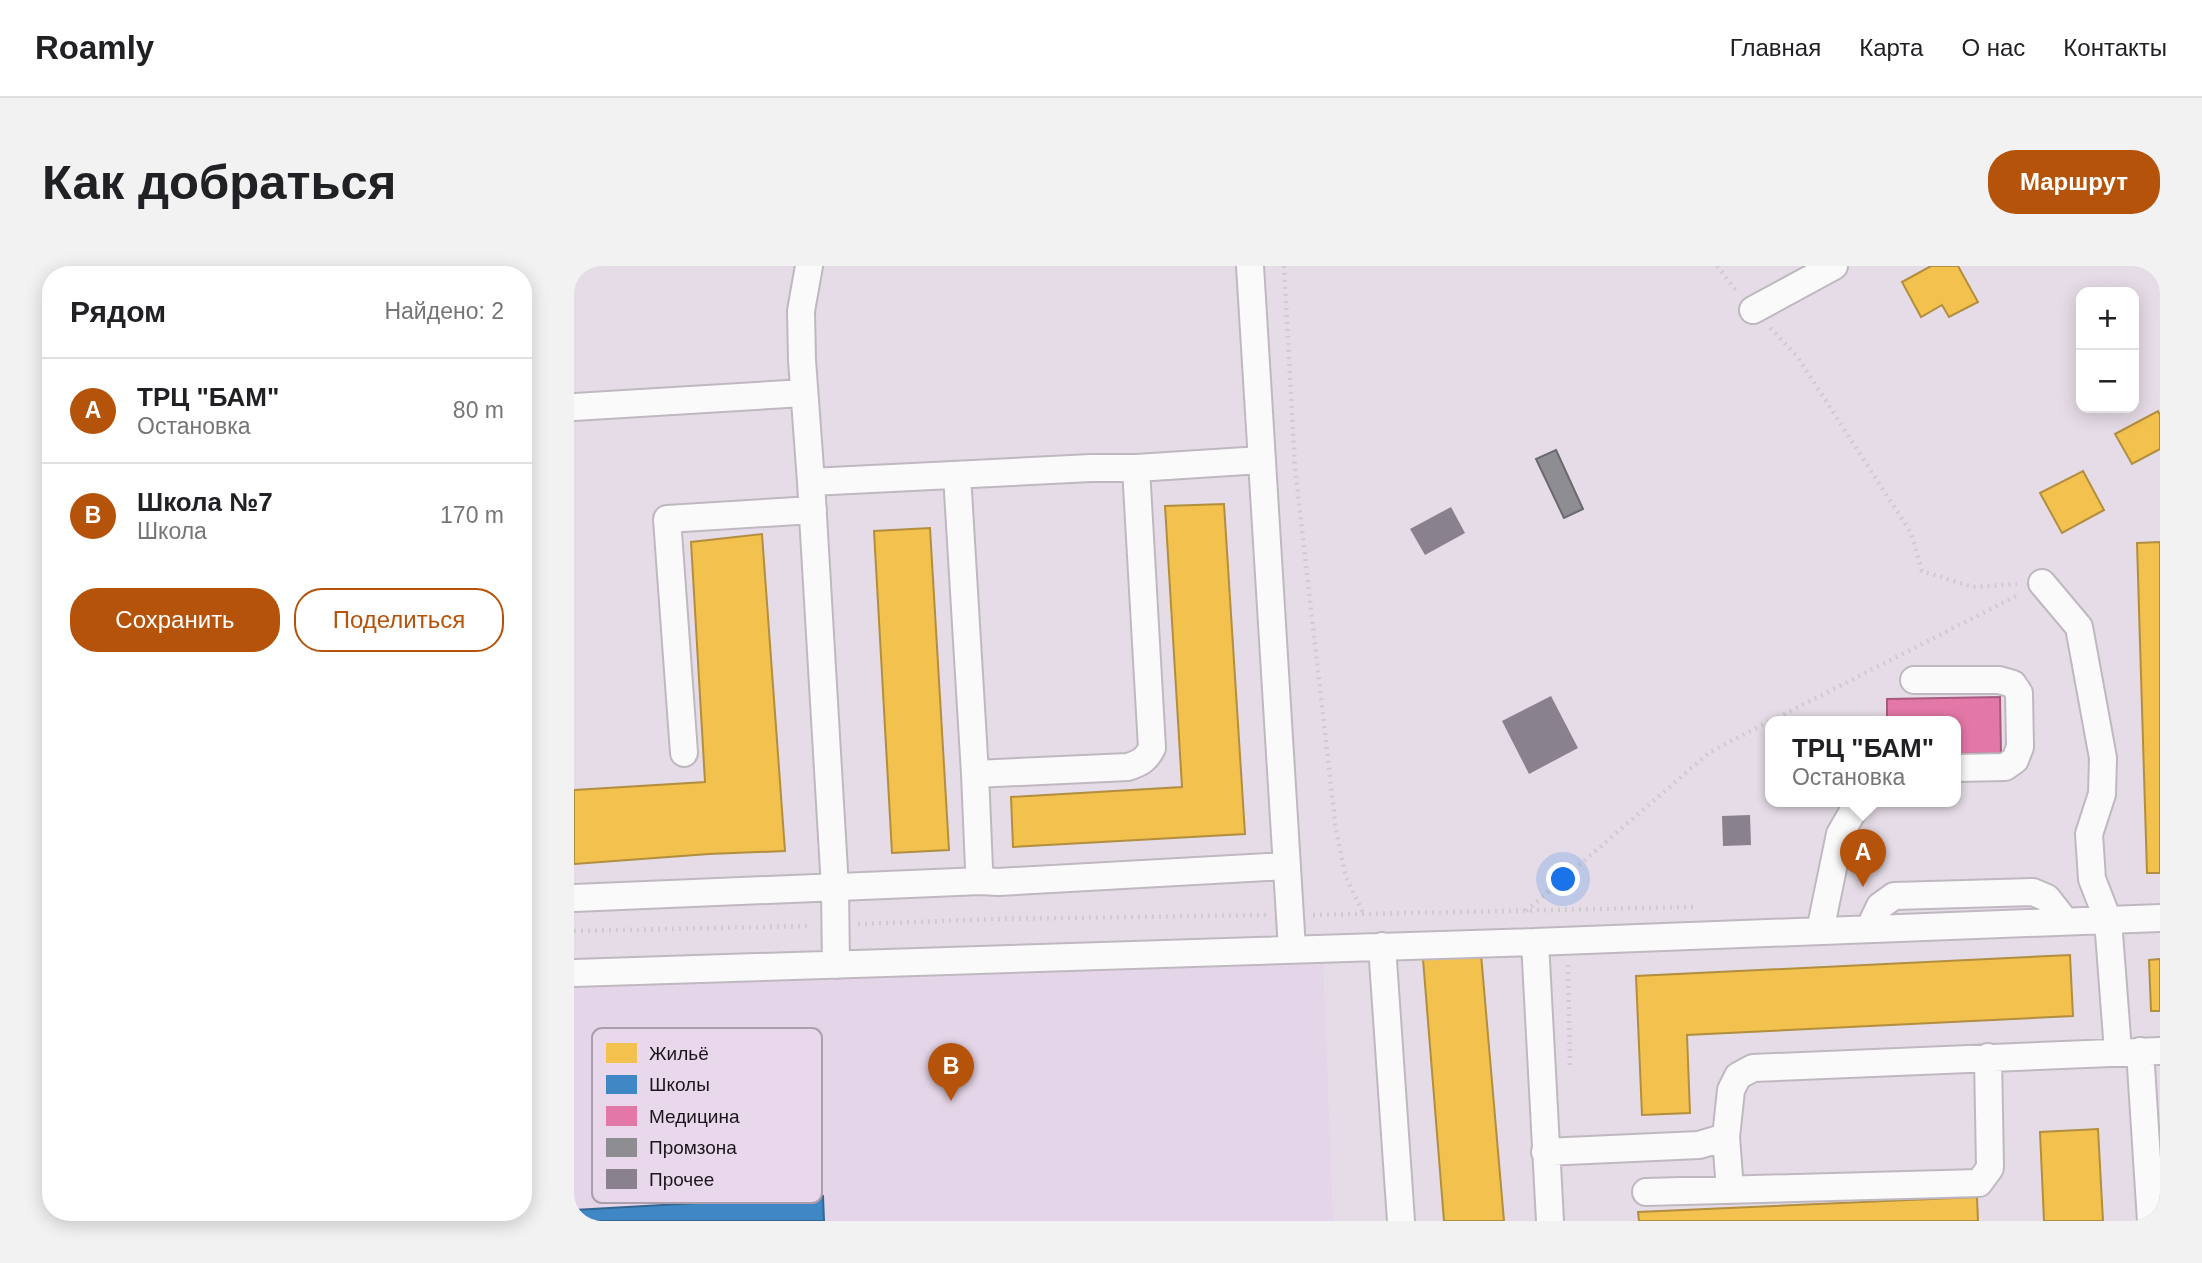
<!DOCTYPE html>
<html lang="ru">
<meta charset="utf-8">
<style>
body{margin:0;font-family:Helvetica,sans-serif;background:#f2f2f2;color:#202124}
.controls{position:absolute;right:21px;top:21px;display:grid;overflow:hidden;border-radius:14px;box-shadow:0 4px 18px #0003}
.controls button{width:63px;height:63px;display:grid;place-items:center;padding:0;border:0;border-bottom:2px solid #e0e0e0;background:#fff;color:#202124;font:35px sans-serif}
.you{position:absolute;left:990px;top:614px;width:24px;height:24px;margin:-18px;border:5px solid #fff;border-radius:50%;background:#1a73e8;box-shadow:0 0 0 10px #1a73e833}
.badge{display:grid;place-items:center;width:46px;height:46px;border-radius:50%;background:#b45309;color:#fff;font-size:23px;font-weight:700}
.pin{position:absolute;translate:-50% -58px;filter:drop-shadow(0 2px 4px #0008)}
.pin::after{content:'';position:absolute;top:37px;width:24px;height:21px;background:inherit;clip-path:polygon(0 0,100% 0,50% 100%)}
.popup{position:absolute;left:1191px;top:450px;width:196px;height:91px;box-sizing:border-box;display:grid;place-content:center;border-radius:14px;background:#fff;filter:drop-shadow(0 2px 5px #0005);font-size:23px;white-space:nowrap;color:#757577}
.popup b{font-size:26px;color:#202124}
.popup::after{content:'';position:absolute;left:50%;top:100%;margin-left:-14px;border:14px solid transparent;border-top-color:#fff}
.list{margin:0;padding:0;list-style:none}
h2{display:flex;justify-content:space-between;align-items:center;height:91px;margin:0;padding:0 28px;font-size:30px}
h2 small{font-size:23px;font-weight:400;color:#757577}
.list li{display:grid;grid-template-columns:46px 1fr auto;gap:21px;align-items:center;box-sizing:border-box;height:105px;padding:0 28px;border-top:2px solid #e0e0e0}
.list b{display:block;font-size:26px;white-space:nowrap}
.list p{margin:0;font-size:23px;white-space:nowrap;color:#757577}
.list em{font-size:23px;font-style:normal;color:#757577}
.actions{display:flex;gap:14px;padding:21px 28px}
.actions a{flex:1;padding:16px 0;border:2px solid #b45309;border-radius:28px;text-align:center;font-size:24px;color:#b45309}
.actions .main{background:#b45309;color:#fff}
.map{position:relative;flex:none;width:1586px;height:955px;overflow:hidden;border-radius:28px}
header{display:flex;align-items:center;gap:42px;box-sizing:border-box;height:98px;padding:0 35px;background:#fff;border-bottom:2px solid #e0e0e0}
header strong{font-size:33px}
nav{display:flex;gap:38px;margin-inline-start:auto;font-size:24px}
.intro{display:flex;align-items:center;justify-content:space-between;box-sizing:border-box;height:168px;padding:0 42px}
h1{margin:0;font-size:49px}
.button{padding:18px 32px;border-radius:28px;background:#b45309;color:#fff;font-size:24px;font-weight:700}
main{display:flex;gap:42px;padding:0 42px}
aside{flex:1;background:#fff;border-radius:28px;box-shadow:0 4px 18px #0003}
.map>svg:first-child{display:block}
.built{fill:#e5d5e8}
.homes{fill:#f2c14e;stroke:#b28e3f;stroke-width:2}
.schools{fill:#3f88c5;stroke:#346692;stroke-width:2}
.health{fill:#e377a8;stroke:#a75a7e;stroke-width:2}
.industry{fill:#8d8d92;stroke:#6b696f;stroke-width:2}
.building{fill:#89818d}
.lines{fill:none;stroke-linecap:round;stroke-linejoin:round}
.minor-casing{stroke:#bfb8c0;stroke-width:30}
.path{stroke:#ceccce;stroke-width:4.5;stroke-dasharray:2 5;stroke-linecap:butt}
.minor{stroke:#fbfafb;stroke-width:26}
.key{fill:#e9d8eb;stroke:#ab9ead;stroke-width:2}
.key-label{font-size:19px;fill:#1b161c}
</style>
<header>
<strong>Roamly</strong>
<nav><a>Главная</a><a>Карта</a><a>О нас</a><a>Контакты</a></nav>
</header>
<div class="intro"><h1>Как добраться</h1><a class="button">Маршрут</a></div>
<main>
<aside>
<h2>Рядом<small>Найдено: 2</small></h2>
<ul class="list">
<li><span class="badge">A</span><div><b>ТРЦ &quot;БАМ&quot;</b><p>Остановка</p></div><em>80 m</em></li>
<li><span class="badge">B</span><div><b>Школа №7</b><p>Школа</p></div><em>170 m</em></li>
</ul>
<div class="actions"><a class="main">Сохранить</a><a>Поделиться</a></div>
</aside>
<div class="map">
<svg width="1586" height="955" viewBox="0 0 1586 955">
<rect width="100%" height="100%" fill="#e6dce7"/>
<!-- built -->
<path class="built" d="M749,689L759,955H0V714Z"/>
<!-- homes -->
<path class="homes" d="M1357,0H1384L1404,36L1375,51L1368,39L1347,51L1328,16Z
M1584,145L1586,149V183L1558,198L1541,168Z
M1509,205L1530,244L1488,267L1466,227Z
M650,238L671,568L439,581L437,531L608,521L591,240Z
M356,262L375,584L318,587L300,265Z
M188,268L211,585L135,588L0,598V524L131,516L117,276Z
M1586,276V607H1573L1563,277Z
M907,688L930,955H870L849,693Z
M1496,689L1499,750L1113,769L1116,847L1068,849L1062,710Z
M1586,693V745H1577L1575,694Z
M1524,863L1529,955H1470L1466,866Z
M1403,931L1404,955H1065L1064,946Z"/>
<!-- schools -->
<path class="schools" d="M249,930L250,955H0V944Z"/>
<!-- health -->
<path class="health" d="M1426,431L1427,487L1382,488V455H1313V433Z"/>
<!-- industry -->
<path class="industry" d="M982,184L1009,243L990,252L962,193Z"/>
<!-- building -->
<path class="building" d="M877,241L891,267L851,289L836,263Z
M977,430L1004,482L955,508L928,455Z
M1176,549L1177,579L1149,580L1148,550Z"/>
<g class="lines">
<defs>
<path id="minor" d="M235,0L227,45L228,94L237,216L261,622L262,699
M676,0L718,683
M1179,44L1260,0
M0,141L230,127
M687,194L562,202L578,482C572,494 566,497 554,501L401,508L405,602L407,615L424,616L713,600
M383,209L401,508
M237,216L517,202H562
M1468,317L1505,361L1529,492L1528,528L1515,568L1518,613L1534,654L1544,785
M1340,414H1425L1439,418L1445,427L1446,481L1441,494L1431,501L1382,502
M110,487L93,253L239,244
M0,632L407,615
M1295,663L1306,640L1320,630L1459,626L1473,632L1491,655
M1246,665L1266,568L1285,535
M961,676L976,955
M808,680L827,955
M0,707L961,676L1586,652
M1566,785L1577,955
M1152,871L1156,924
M971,886L1125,879L1152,871L1157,824L1164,810L1179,802L1586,785
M1072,926L1405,917L1416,902L1414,791"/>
</defs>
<!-- minor casing -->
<use href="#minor" class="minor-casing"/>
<!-- path -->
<path class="path" d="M710,0L721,202L762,564L772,611L790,649
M1143,0L1164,27
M1196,62L1223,90L1337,267L1348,305L1399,321L1443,318
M1197,455L1446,328
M952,645L1136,486L1196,455
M739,649L1119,641
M284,658L422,653L692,649
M0,665L237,660
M994,699L996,799"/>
<!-- minor -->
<use href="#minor" class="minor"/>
</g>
<!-- legend -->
<rect x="18" y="762" width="230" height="175" rx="10" class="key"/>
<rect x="32" y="777" width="31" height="20" fill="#f2c14e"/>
<rect x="32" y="809" width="31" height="19" fill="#3f88c5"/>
<rect x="32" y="840" width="31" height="20" fill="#e377a8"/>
<rect x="32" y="872" width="31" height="19" fill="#8d8d92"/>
<rect x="32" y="903" width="31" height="20" fill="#89818d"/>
<g class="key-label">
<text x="75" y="794">Жильё</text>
<text x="75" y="825">Школы</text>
<text x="75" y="857">Медицина</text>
<text x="75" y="888">Промзона</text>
<text x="75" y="920">Прочее</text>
</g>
</svg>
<div class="controls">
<button>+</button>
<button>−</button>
</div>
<div class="you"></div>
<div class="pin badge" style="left:1289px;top:621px">A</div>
<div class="popup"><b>ТРЦ &quot;БАМ&quot;</b>Остановка</div>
<div class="pin badge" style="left:377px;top:835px">B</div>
</div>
</main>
